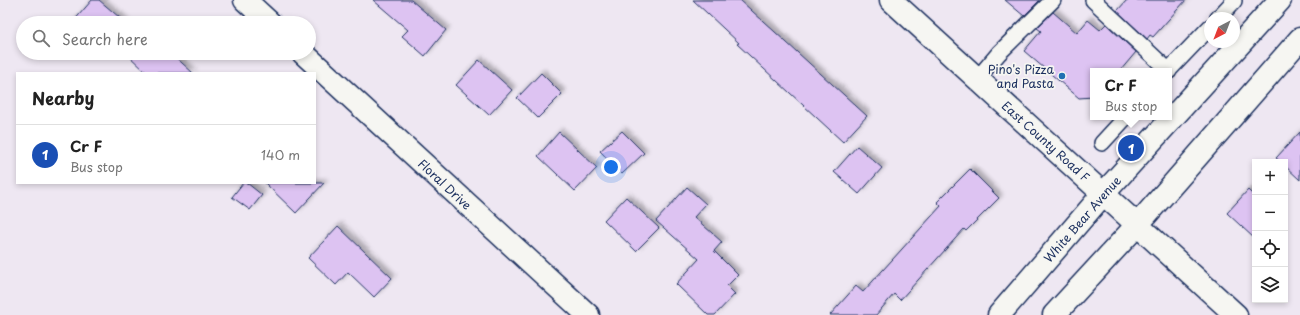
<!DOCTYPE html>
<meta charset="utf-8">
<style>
body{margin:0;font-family:"Playpen Sans",sans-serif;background:#f6f6f6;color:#222}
.controls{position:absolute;right:12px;bottom:12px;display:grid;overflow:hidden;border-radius:0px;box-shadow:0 2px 6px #0003}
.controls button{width:36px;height:36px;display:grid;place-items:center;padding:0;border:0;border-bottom:1px solid #e0e0e0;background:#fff;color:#222;font:20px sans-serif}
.compass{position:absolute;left:1204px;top:12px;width:36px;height:36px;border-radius:50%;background:#fff;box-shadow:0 2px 6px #0003;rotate:222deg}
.you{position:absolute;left:611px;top:167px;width:14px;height:14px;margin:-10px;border:3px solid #fff;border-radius:50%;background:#1a73e8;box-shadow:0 0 0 6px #1a73e833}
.badge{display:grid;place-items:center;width:26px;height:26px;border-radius:50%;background:#1a73e8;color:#fff;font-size:13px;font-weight:700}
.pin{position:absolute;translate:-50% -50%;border:2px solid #fff;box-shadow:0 1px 4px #0006}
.popup{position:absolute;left:1090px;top:68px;width:82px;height:52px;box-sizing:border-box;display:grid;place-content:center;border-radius:0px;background:#fff;filter:drop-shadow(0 1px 3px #0005);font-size:13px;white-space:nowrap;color:#767676}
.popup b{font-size:15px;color:#222}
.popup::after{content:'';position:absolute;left:50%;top:100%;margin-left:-8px;border:8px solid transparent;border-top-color:#fff}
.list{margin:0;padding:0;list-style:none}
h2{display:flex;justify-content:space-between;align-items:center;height:52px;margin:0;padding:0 16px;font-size:17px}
h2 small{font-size:13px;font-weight:400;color:#767676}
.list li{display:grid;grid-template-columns:26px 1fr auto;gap:12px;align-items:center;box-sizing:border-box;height:60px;padding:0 16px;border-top:1px solid #e0e0e0}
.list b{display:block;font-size:15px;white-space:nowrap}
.list p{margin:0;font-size:13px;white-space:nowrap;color:#767676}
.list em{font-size:13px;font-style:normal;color:#767676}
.icon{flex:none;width:22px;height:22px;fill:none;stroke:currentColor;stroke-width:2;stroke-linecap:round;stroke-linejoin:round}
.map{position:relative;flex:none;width:1300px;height:315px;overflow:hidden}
.search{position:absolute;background:#fff;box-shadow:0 2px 6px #0003;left:16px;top:16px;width:300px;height:44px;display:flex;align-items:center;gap:10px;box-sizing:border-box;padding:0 14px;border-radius:22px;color:#767676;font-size:15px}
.panel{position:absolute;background:#fff;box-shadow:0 2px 6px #0003;left:16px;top:72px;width:300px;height:112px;border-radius:0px}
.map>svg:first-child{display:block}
.building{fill:#ddc3f2;stroke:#1b2f5e;filter:url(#shadow)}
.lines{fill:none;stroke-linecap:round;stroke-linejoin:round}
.lane-casing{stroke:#1b2f5e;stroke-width:18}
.street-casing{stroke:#1b2f5e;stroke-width:25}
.secondary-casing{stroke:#1b2f5e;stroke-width:25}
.lane{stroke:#f6f6f2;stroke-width:15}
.street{stroke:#f6f6f2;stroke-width:22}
.secondary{stroke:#f6f6f2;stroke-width:22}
.poi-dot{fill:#1f6fb2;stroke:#f6f6f2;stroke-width:1.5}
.labels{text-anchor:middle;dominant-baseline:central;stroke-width:3.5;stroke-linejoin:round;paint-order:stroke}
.poi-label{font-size:12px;fill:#1b2f5e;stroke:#f6f6f2;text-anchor:end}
.street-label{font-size:12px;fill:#1b2f5e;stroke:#f6f6f2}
</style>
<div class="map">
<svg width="1300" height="315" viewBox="0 0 1300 315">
<defs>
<filter id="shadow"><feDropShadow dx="3.5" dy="-3.5" stdDeviation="2" flood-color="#0004"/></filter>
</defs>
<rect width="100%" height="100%" fill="#eee7f2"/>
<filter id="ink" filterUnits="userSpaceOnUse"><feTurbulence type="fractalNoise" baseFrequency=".025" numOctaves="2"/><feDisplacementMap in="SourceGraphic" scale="8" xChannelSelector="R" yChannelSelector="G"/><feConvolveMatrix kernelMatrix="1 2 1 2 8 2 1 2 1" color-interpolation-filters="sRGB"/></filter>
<g filter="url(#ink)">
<!-- building -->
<path class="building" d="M92,0H99L126,23H72Z
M373,0H411L446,30L425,56L402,36L408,30Z
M693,0H740L867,116L843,142L737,44L739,43Z
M1005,0H1039V1L1024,16Z
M1127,0H1186L1153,37L1150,35L1147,39L1117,11Z
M1053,12L1077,33L1088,20L1100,30L1106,24L1136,52L1120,71H1093V97L1079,98L1024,51L1041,31L1037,28Z
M126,53H171L193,73H147Z
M479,60L512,90L489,115L456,85Z
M541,73L562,94L538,118L517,98Z
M622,131L644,153L622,174L600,151Z
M559,132L597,168L575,191L538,156Z
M1300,132V180L1285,166V162H1281L1276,158Z
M857,146L882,168L859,194L834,172Z
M970,169L999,198L966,231L964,229L900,300L894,294L876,315H830L856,286L863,292L941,206L937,202Z
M243,183H247L262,195L250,210L232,197Z
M265,183H324L296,213Z
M687,187L706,204L694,217L722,242L714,251L738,275L727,286L735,294L715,315H708L676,284L699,259L656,221Z
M1248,190L1255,197V239L1227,213Z
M626,197L659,228L636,251L604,220Z
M338,226L392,278L374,297L348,272L336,285L308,258Z"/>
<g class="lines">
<defs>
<path id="lane" d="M1093,0L1169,71
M1218,18L1234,1
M1168,71L1210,27
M977,79L999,53L1053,0
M1102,143L1126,117"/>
<path id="street" d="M245,0L270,23
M303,53L588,315"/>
<path id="secondary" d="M891,0L1236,315
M999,315L1104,193L1280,0
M1054,315L1138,224L1300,39"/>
</defs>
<!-- lane casing -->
<use href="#lane" class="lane-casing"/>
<!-- street casing -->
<use href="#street" class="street-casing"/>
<!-- secondary casing -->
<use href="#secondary" class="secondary-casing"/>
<!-- lane -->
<use href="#lane" class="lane"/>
<!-- street -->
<use href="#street" class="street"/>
<!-- secondary -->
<use href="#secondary" class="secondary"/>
</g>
</g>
<!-- markers -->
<circle class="poi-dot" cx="1062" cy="76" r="4"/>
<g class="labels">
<!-- poi labels -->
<g class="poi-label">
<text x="1054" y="69">Pino's Pizza<tspan x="1054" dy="14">and Pasta</tspan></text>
</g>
<!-- street labels -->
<g class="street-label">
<text transform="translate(1046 141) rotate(42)">East County Road F</text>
<text transform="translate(445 184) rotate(43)">Floral Drive</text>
<text transform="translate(1082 219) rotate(-49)">White Bear Avenue</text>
</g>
</g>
</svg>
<div class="controls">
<button>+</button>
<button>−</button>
<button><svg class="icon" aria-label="locate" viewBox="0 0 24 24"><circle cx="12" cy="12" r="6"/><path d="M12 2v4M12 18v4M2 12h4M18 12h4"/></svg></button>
<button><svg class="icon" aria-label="layers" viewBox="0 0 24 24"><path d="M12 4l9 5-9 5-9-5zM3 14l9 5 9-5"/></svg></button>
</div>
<svg class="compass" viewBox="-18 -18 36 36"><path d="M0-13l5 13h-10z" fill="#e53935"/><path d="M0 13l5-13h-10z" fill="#767676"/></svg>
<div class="you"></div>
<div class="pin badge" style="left:1131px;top:148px;background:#1a4fb4">1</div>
<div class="popup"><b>Cr F</b>Bus stop</div>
<div class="search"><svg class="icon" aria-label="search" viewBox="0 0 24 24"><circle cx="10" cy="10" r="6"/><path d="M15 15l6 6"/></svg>Search here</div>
<section class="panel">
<h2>Nearby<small></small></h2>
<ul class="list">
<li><span class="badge" style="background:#1a4fb4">1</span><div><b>Cr F</b><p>Bus stop</p></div><em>140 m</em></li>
</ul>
</section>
</div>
